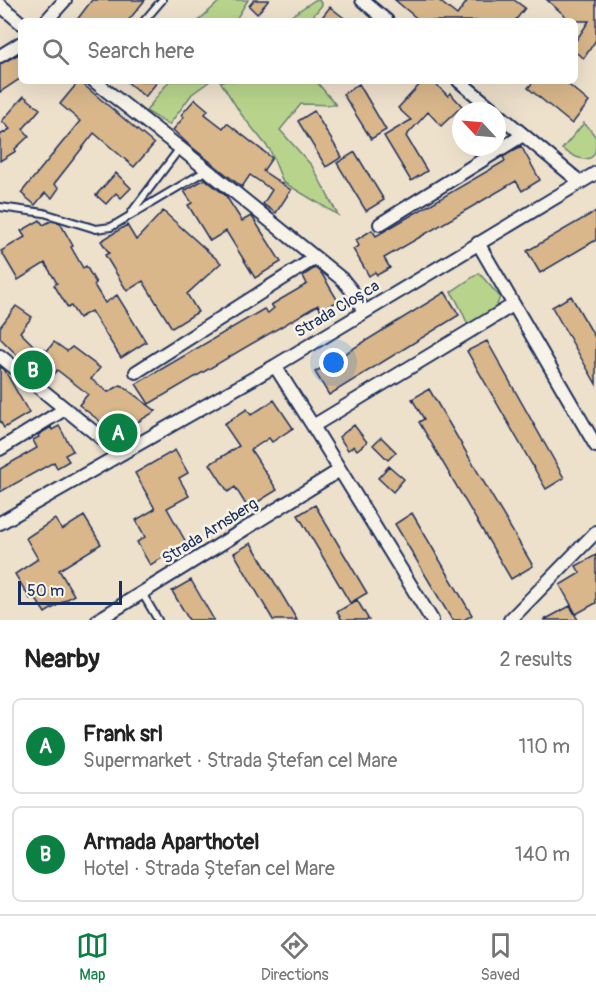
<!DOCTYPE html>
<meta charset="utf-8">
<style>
body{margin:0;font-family:Pangolin,sans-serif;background:#f2f2f2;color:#222}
.compass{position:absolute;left:452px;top:102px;width:54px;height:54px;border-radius:50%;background:#fff;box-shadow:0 6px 24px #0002;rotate:296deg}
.scale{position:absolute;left:18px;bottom:15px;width:104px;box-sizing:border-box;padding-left:6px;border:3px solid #1b2f5e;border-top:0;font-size:16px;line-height:21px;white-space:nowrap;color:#1b2f5e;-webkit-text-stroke:4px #f7f3e8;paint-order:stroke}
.you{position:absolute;left:334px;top:363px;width:21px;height:21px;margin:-15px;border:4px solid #fff;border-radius:50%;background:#1a73e8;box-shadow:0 0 0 9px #1a73e833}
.badge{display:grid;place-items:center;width:39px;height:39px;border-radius:50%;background:#0b8043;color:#fff;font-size:20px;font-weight:700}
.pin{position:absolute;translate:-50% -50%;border:3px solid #fff;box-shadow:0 2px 6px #0006}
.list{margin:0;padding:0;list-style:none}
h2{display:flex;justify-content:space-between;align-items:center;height:78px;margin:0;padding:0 24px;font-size:26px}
h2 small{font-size:20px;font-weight:400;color:#767676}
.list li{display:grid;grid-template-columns:39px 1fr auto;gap:18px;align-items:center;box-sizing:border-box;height:96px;margin:0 12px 12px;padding:0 12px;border:2px solid #e0e0e0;border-radius:9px}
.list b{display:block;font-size:22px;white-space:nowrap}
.list p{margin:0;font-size:20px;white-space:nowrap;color:#767676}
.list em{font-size:20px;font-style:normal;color:#767676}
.icon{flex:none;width:33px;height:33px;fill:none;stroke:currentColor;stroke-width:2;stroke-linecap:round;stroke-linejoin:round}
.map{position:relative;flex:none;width:596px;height:620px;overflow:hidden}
.search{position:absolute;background:#fff;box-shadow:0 6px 24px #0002;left:18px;right:18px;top:18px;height:66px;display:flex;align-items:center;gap:15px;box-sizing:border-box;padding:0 21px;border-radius:9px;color:#767676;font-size:22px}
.sheet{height:294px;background:#fff}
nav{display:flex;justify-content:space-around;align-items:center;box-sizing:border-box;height:84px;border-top:2px solid #e0e0e0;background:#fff;font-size:16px;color:#767676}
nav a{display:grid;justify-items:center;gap:3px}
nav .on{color:#0b8043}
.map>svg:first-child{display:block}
.green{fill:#b8d48c;stroke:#6a8275;stroke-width:1.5}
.building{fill:#d9b78b;stroke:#1b2f5e;stroke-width:1.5}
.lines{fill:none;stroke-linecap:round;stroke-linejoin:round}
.service-casing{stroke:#1b2f5e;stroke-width:10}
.minor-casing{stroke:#1b2f5e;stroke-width:16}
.service{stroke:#f7f3e8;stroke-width:6}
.minor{stroke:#f7f3e8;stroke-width:12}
.labels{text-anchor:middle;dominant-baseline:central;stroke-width:5;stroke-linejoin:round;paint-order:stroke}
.street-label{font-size:16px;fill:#1b2f5e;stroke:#f7f3e8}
</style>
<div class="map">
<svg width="596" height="620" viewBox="0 0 596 620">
<rect width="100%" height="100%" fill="#eee1cc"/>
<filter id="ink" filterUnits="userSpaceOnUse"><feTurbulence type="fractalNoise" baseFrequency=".0167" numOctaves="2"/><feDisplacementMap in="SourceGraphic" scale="12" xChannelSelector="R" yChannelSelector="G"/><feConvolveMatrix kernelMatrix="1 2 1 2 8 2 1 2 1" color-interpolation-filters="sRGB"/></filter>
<g filter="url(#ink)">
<!-- green -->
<path class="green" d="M221,0H248L235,21H198Z
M315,0H319L322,5L309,21H265L268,17L285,20Z
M169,81H210L192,94L169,125L146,111Z
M220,81H316L336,105L301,104L280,130L312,166L338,215L283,182L270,150L241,114Z
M584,123C587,127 594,133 596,138C596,141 596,149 595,152C589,167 570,154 562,149Z
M479,273L500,297L489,325L475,337C465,323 462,306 451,292Z"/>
<!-- building -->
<path class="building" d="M92,0H145L128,21H76Z
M254,0H269L257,14L249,6Z
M395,0H438L457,15L468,0H514L525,8L515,21H420Z
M547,0H596V40L584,58L575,52V42L589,21H571Z
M330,7L348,21H319Z
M21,53V78L0,92V64Z
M79,81L154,144L134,167L94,133L54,184L59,188L52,198L45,193L35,205L21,193L80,121L60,104Z
M126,81H158L145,97Z
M423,81H433L448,96L450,93L462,106L441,126L428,112L406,136L427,171L411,181L384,136L411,120L398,108Z
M534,81H564L589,102L572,124L528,88Z
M359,84L386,130L371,139L343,94Z
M24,96L40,109L23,129L29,136L15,149L16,151L0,161V135L10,129L2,121Z
M195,99L208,110L205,114L223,128L227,123L272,158L263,171L291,190L276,213L263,204L272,190L250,175L242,187L188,144L173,130L184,117L181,115Z
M314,111L342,157L326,167L298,121Z
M521,146L540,180L522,191L516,181L384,258L390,268L377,275L375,272L369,276L353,249L359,246L356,240L372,230L376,236L505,161L503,157Z
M355,152L384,200L366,211L337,163Z
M116,173L131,188L121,198L116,193L106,204L96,195Z
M205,179L226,196L242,221L251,216L253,218L281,262L255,278L226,231L210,241L188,205L192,203L184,191Z
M163,211L221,263L187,294L198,312L172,328L143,281L127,291L105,255L109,253L101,241L127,225L136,240Z
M596,211V240L540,273L527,251Z
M40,220L43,225L51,221L60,223L73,246L71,247L83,268L86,266L96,283L94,285L105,303L117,295L146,342L121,358L91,311L79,318L71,306L68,308L54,285L57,283L45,263L18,280L1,251L25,237L21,231Z
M315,268L322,274L338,301L321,311L318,305L149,404L136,384L264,309L268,313L274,308L271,305L307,284L303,276Z
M445,292L459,315L329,395L315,372Z
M571,296L596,339V384L552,307Z
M16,306L32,317L20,332L41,353L44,349L47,351L54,342L67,351L72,347L100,368L91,379L108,392L121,385L156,411L129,427L119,440L115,436L114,438L98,425L101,422L79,405L88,394L57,370L47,382L32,370L0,338V327Z
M487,341L564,478L546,489L467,351Z
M0,367L4,369L29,413L4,428L0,421Z
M429,389L533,566L511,579L419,422L424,419L412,399Z
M274,400L293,428L272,442L269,438L251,450L277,490L248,508L235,487L228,492L210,464L239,446L224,424L247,409L251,415Z
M354,425L367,442L357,450L354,446L348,450L339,437Z
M59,426L73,451L65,455L69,461L57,468L54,462L0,492V469L37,448L33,440L39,437L38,435L51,427L52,430Z
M381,437L396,452L388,460L373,445Z
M175,450L188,473L179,478L189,496L167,508L187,544L150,565L137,542L145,537L136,520L155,509L135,473Z
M389,466L404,479L393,492L378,478Z
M315,505L367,593L350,603L298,515Z
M412,513L472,615L464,620H452L395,524Z
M84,516L101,544L59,570L74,595L45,613L34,596L30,599L15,574L38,559L26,538L55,519L62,530Z
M251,543L297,620H273L234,553Z
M596,555V603L576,614L560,585L580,573L576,566Z
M191,580L214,620H189L172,591Z
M357,600L369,620H342L337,612Z
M570,606L578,620H544Z"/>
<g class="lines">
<defs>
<path id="service" d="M144,21L162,0
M0,207L44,213L96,229L111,227L207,170
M131,213L180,148
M142,593L158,620"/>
<path id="minor" d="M362,0L387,21
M0,5L21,23
M46,21L65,0
M0,56L21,43
M94,81L180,148L343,280L355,295L364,312
M459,81L495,111
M497,113L580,182
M380,224L523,135
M478,243L596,446
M0,356L121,454
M275,366L313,426L432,620
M136,372L315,258
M313,426L513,305
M0,449L65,409
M0,523L275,366L596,173
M98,620L340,470
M510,620L596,532"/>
</defs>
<!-- service casing -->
<use href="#service" class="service-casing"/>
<!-- minor casing -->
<use href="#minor" class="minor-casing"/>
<!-- service -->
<use href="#service" class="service"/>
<!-- minor -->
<use href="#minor" class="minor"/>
</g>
</g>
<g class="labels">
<!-- street labels -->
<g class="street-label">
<text transform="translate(337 309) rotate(-31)">Strada Cloșca</text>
<text transform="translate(210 531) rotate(-32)">Strada Arnsberg</text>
</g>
</g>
</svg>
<svg class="compass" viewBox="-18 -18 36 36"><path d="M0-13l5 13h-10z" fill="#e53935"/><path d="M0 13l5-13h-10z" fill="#767676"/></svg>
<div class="scale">50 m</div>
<div class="you"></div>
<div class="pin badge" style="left:118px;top:433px">A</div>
<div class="pin badge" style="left:33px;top:370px">B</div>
<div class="search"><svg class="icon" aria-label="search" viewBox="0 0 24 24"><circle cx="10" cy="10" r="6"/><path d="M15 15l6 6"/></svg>Search here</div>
</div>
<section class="sheet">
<h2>Nearby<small>2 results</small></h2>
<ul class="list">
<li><span class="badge">A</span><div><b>Frank srl</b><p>Supermarket · Strada Ștefan cel Mare</p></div><em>110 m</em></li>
<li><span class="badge">B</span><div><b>Armada Aparthotel</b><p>Hotel · Strada Ștefan cel Mare</p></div><em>140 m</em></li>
</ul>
</section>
<nav>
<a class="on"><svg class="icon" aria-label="map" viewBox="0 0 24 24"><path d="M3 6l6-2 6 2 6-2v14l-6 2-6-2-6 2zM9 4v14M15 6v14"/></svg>Map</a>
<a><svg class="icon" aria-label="directions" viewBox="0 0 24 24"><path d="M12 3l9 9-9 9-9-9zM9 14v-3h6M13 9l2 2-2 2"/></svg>Directions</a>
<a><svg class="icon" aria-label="saved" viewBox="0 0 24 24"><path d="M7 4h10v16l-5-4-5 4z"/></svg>Saved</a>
</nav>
